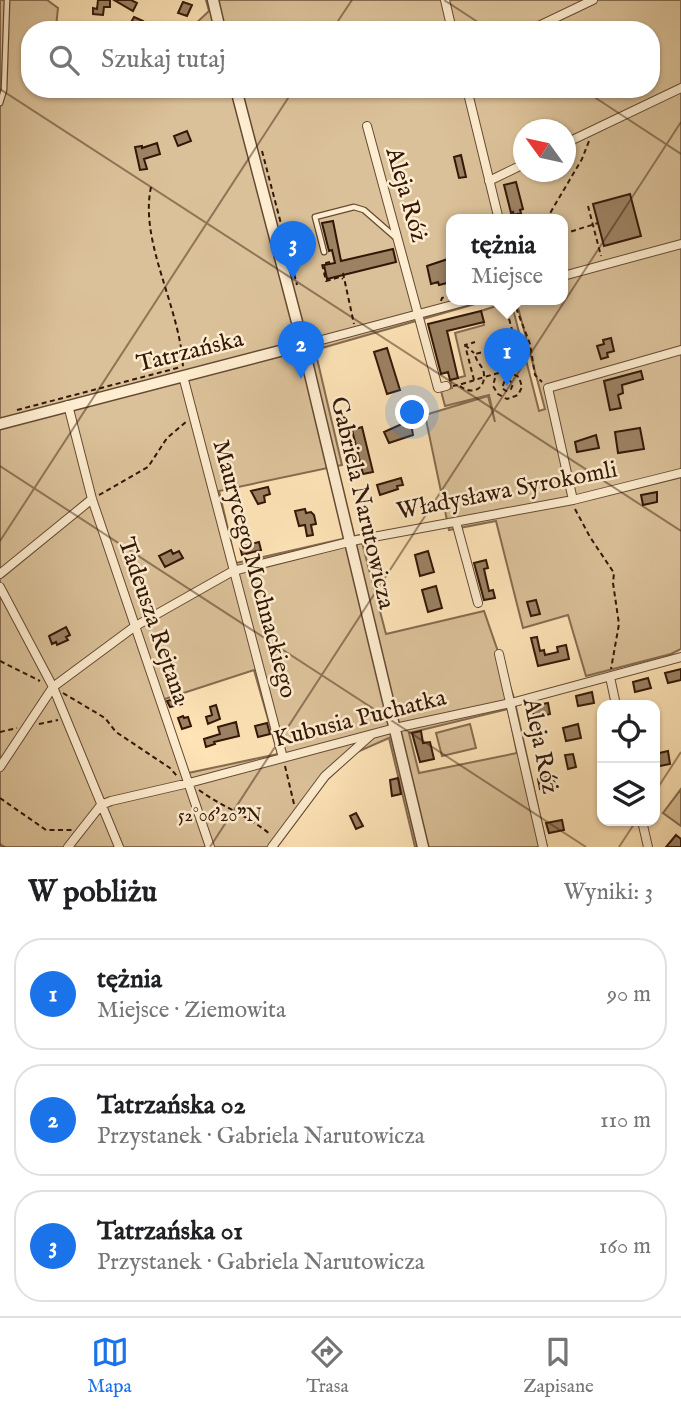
<!DOCTYPE html>
<html lang="pl">
<meta charset="utf-8">
<style>
body{margin:0;font-family:"IM FELL English",serif;background:#f6f6f6;color:#202124}
.controls{position:absolute;right:21px;bottom:21px;display:grid;overflow:hidden;border-radius:14px;box-shadow:0 2px 5px #0004}
.controls button{width:63px;height:63px;display:grid;place-items:center;padding:0;border:0;border-bottom:2px solid #e0e0e0;background:#fff;color:#202124;font:35px sans-serif}
.compass{position:absolute;left:513px;top:119px;width:63px;height:63px;border-radius:50%;background:#fff;box-shadow:0 2px 5px #0004;rotate:303deg}
.you{position:absolute;left:413px;top:413px;width:24px;height:24px;margin:-18px;border:5px solid #fff;border-radius:50%;background:#1a73e8;box-shadow:0 0 0 10px #1a73e833}
.badge{display:grid;place-items:center;width:46px;height:46px;border-radius:50%;background:#1a73e8;color:#fff;font-size:23px;font-weight:700}
.pin{position:absolute;translate:-50% -58px;filter:drop-shadow(0 2px 4px #0008)}
.pin::after{content:'';position:absolute;top:37px;width:24px;height:21px;background:inherit;clip-path:polygon(0 0,100% 0,50% 100%)}
.popup{position:absolute;left:446px;top:214px;width:122px;height:91px;box-sizing:border-box;display:grid;place-content:center;border-radius:14px;background:#fff;filter:drop-shadow(0 2px 5px #0005);font-size:23px;white-space:nowrap;color:#757577}
.popup b{font-size:26px;color:#202124}
.popup::after{content:'';position:absolute;left:50%;top:100%;margin-left:-14px;border:14px solid transparent;border-top-color:#fff}
.list{margin:0;padding:0;list-style:none}
h2{display:flex;justify-content:space-between;align-items:center;height:91px;margin:0;padding:0 28px;font-size:30px}
h2 small{font-size:23px;font-weight:400;color:#757577}
.list li{display:grid;grid-template-columns:46px 1fr auto;gap:21px;align-items:center;box-sizing:border-box;height:112px;margin:0 14px 14px;padding:0 14px;border:2px solid #e0e0e0;border-radius:28px}
.list b{display:block;font-size:26px;white-space:nowrap}
.list p{margin:0;font-size:23px;white-space:nowrap;color:#757577}
.list em{font-size:23px;font-style:normal;color:#757577}
.icon{flex:none;width:38px;height:38px;fill:none;stroke:currentColor;stroke-width:2;stroke-linecap:round;stroke-linejoin:round}
.map{position:relative;flex:none;width:681px;height:847px;overflow:hidden}
.search{position:absolute;background:#fff;box-shadow:0 2px 5px #0004;left:21px;right:21px;top:21px;height:77px;display:flex;align-items:center;gap:18px;box-sizing:border-box;padding:0 24px;border-radius:28px;color:#757577;font-size:26px}
.sheet{height:469px;background:#fff}
nav{display:flex;justify-content:space-around;align-items:center;box-sizing:border-box;height:98px;border-top:2px solid #e0e0e0;background:#fff;font-size:19px;color:#757577}
nav a{display:grid;justify-items:center;gap:4px}
nav .on{color:#1a73e8}
.map>svg:first-child{display:block}
.green{fill:#dbc199;stroke:#866c50;stroke-width:2;fill-rule:evenodd}
.building{fill:#9c8263;stroke:#321707;stroke-width:2}
.lines{fill:none;stroke-linecap:round;stroke-linejoin:round}
.service-casing{stroke:#654a33;stroke-width:7}
.minor-casing{stroke:#654a33;stroke-width:10}
.tertiary-casing{stroke:#654a33;stroke-width:13}
.path{stroke:#321707;stroke-width:2;stroke-dasharray:5 3.5;stroke-linecap:butt}
.service{stroke:#feedd0;stroke-width:4.5}
.minor{stroke:#feedd0;stroke-width:8}
.tertiary{stroke:#feedd0;stroke-width:10}
.ticks{fill:none;stroke:#321707;stroke-width:2;stroke-opacity:0.45}
.labels{text-anchor:middle;dominant-baseline:central;stroke-width:5;stroke-linejoin:round;paint-order:stroke}
.street-label{font-size:24px;fill:#321707;stroke:#feedd0}
.ticks-label{font-size:18px;text-anchor:middle;fill:#321707;stroke:#feedd0;stroke-width:5;stroke-linejoin:round;paint-order:stroke}
</style>
<div class="map">
<svg width="681" height="847" viewBox="0 0 681 847">
<rect width="100%" height="100%" fill="#fee4b7"/>
<filter id="stains"><feTurbulence type="fractalNoise" baseFrequency=".00286" numOctaves="4"/><feColorMatrix values="0 0 0 0 .2 0 0 0 0 .09 0 0 0 0 .02 0 0 0 .5 -.17"/></filter>
<radialGradient id="worn" r=".72"><stop offset=".6" stop-color="#630" stop-opacity="0"/><stop offset="1" stop-color="#630" stop-opacity=".3"/></radialGradient>
<!-- green -->
<path class="green" d="M0,0H47L58,8L56,27L69,30H30V89H651V30H189L209,11L206,0H681V649L671,654L586,676L568,615L523,628L496,521L449,530L425,415L488,396L495,422L489,395L445,406L441,391L452,388L450,380L465,376L455,333L484,325L481,311L511,301L539,411L545,409L516,300H563V220H451V300H489L315,350L342,465L219,491L236,563L360,535L386,634L484,611L514,698L547,847H415L389,738L357,752L328,779L277,847H0ZM524,130H566V172H524ZM254,670L278,754L188,773L162,700ZM508,709L517,753L419,773L409,733Z
M470,724L476,748L442,756L436,733Z
M681,789V826L663,813Z"/>
<!-- building -->
<path class="building" d="M98,0H110V7H104L103,15L93,14V8L97,9Z
M114,0H131L137,3L133,11Z
M183,2L192,5L187,16L178,13Z
M134,17L143,21L139,30L129,26Z
M187,131L191,141L178,146L174,136Z
M157,143L160,154L144,159L147,169L140,170L135,147L142,146V148Z
M461,155L466,177L459,178L454,157Z
M516,182L523,209L520,210L521,213L514,215L513,212L511,213L504,185Z
M630,194L641,236L604,246L593,204Z
M333,221L341,261L393,249L396,262L327,279L324,265L335,263L332,250L329,251L322,223Z
M451,258V282L439,285L438,282L431,284L427,266Z
M481,311L484,322L447,331L458,378L450,380L448,372L441,374L428,324Z
M611,338L614,351L607,353L608,357L601,359L597,346L604,344L603,340Z
M387,348L400,390L387,394L374,352Z
M641,371L643,379L622,385L623,393L618,395L621,408L610,410L604,381Z
M404,423H411L413,435L389,443L384,432Z
M362,427L373,472L363,474L352,430Z
M640,428L644,449L618,453L615,432Z
M596,435L599,448L577,452L575,442Z
M401,478L403,485L397,486L398,489L380,495L377,485Z
M268,487L270,494L264,496L265,502L258,504L251,491Z
M657,492V502L643,505L641,495Z
M305,509L306,513L311,512L314,515L316,524L311,525L313,535L307,536L305,525L299,526L295,511Z
M259,542L261,550L242,555L240,547Z
M171,550L173,554L179,551L183,558L165,567L159,556Z
M428,551L434,572L420,576L415,555Z
M486,560L488,568L484,569L489,591L493,590L495,598L484,600L474,563Z
M436,586L442,608L428,612L422,590Z
M536,600L540,614L531,616L527,602Z
M66,627L70,635L66,637L68,640L57,645L56,642L52,644L49,636Z
M537,637L540,651L544,650L545,655L558,652L557,647L566,645L569,659L538,666L531,638Z
M681,669V680L668,683L665,673Z
M648,678L651,688L635,692L633,682Z
M592,692L594,703L578,706L576,696Z
M180,697L182,704L170,707L167,701Z
M548,703L550,714L534,718L532,706Z
M216,705L220,719L208,724L206,717L212,715L210,707Z
M183,716L184,718L188,717L191,726L182,729L178,718Z
M236,722L239,736L214,742L215,744L206,747L204,739L220,734L218,727Z
M267,723L270,734L258,737L255,726Z
M578,724L581,738L566,741L563,728Z
M421,731L423,743L430,742L434,759L420,762L412,733Z
M668,751L670,764L655,767V754Z
M573,754L576,767L568,769L565,755Z
M553,776L555,786L540,789L538,779Z
M398,778L401,794L392,796L390,780Z
M356,813L363,826L356,829L350,816Z
M562,820L564,830L549,833L546,823Z
M676,835L681,839V847H666Z"/>
<g class="lines">
<defs>
<path id="service" d="M0,103L4,90L7,0
M324,252L315,217L354,207L364,210L395,237"/>
<path id="minor" d="M445,0L452,30
M530,30L593,0
M467,89L499,220
M367,126L438,388L446,386
M566,143L681,88
M489,181L524,164
M563,276L681,244
M303,345L471,300
M183,376L283,758
M68,405L92,499L210,847
M573,500L548,388L681,350
M456,522L478,603
M0,574L92,499
M0,587L53,687L119,847
M499,654L543,847
M610,677L616,705
M0,767L53,687L134,627L233,571L357,540L573,500L681,473
M642,821L648,847
M68,847L101,805L111,801L189,783L395,728L511,703L681,657
M272,847L325,776L371,735"/>
<path id="tertiary" d="M213,0L220,30
M236,89L303,345L423,847
M0,424L303,345"/>
</defs>
<!-- service casing -->
<use href="#service" class="service-casing"/>
<!-- minor casing -->
<use href="#minor" class="minor-casing"/>
<!-- tertiary casing -->
<use href="#tertiary" class="tertiary-casing"/>
<!-- path -->
<path class="path" d="M262,151L297,285
M151,187C139,243 181,308 183,368
M588,206L601,256
M546,220L582,159L589,141
M563,234L598,223
M330,262L322,264L326,281L340,277L343,279
M343,273L354,324
M513,300L530,344L535,375L542,382
M441,301L442,298L451,295
M465,345L474,353
M503,373L505,380L502,388L506,391L511,389L513,384L510,381L505,380
M495,378L493,386L498,394L507,399L518,395L522,387L519,377L511,373
M474,380L465,345L475,342
M453,386C470,383 496,371 510,372L517,362L518,352L504,300
M460,386C471,395 485,390 484,375C484,366 476,363 475,354L483,352
M17,410L181,367
M99,495L148,467L167,438L187,421
M575,509L590,537L614,573L613,583L619,624L611,669
M0,661L40,681
M63,693L105,718L116,732L170,768L177,776
M39,724L58,720
M0,732L17,728
M285,766L294,804
M199,790C222,807 249,816 271,835
M0,798L46,830H73"/>
<!-- service -->
<use href="#service" class="service"/>
<!-- minor -->
<use href="#minor" class="minor"/>
<!-- tertiary -->
<use href="#tertiary" class="tertiary"/>
</g>
<!-- ticks -->
<path class="ticks" d="M444,0L490,30M332,30L352,0M0,89L681,531M582,89L681,154M0,466L586,847M0,541L294,89M655,792L681,752M0,844L5,847M210,847L681,122M619,847L636,821"/>
<g class="labels">
<!-- street labels -->
<g class="street-label">
<text transform="translate(406 195) rotate(74)">Aleja Róż</text>
<text transform="translate(190 352) rotate(-14)">Tatrzańska</text>
<text transform="translate(507 491) rotate(-11)">Władysława Syrokomli</text>
<text transform="translate(362 503) rotate(77)">Gabriela Narutowicza</text>
<text transform="translate(254 569) rotate(75)">Maurycego Mochnackiego</text>
<text transform="translate(153 621) rotate(71)">Tadeusza Rejtana</text>
<text transform="translate(360 719) rotate(-14)">Kubusia Puchatka</text>
<text transform="translate(540 746) rotate(78)">Aleja Róż</text>
</g>
</g>
<g class="ticks-label">
<text x="220" y="821">52°06'20"N</text>
</g>
<rect width="100%" height="100%" filter="url(#stains)"/>
<rect width="100%" height="100%" fill="url(#worn)"/>
</svg>
<div class="controls">
<button><svg class="icon" aria-label="locate" viewBox="0 0 24 24"><circle cx="12" cy="12" r="6"/><path d="M12 2v4M12 18v4M2 12h4M18 12h4"/></svg></button>
<button><svg class="icon" aria-label="layers" viewBox="0 0 24 24"><path d="M12 4l9 5-9 5-9-5zM3 14l9 5 9-5"/></svg></button>
</div>
<svg class="compass" viewBox="-18 -18 36 36"><path d="M0-13l5 13h-10z" fill="#e53935"/><path d="M0 13l5-13h-10z" fill="#757577"/></svg>
<div class="you"></div>
<div class="pin badge" style="left:507px;top:386px">1</div>
<div class="popup"><b>tężnia</b>Miejsce</div>
<div class="pin badge" style="left:301px;top:379px">2</div>
<div class="pin badge" style="left:293px;top:279px">3</div>
<div class="search"><svg class="icon" aria-label="search" viewBox="0 0 24 24"><circle cx="10" cy="10" r="6"/><path d="M15 15l6 6"/></svg>Szukaj tutaj</div>
</div>
<section class="sheet">
<h2>W pobliżu<small>Wyniki: 3</small></h2>
<ul class="list">
<li><span class="badge">1</span><div><b>tężnia</b><p>Miejsce · Ziemowita</p></div><em>90 m</em></li>
<li><span class="badge">2</span><div><b>Tatrzańska 02</b><p>Przystanek · Gabriela Narutowicza</p></div><em>110 m</em></li>
<li><span class="badge">3</span><div><b>Tatrzańska 01</b><p>Przystanek · Gabriela Narutowicza</p></div><em>160 m</em></li>
</ul>
</section>
<nav>
<a class="on"><svg class="icon" aria-label="map" viewBox="0 0 24 24"><path d="M3 6l6-2 6 2 6-2v14l-6 2-6-2-6 2zM9 4v14M15 6v14"/></svg>Mapa</a>
<a><svg class="icon" aria-label="directions" viewBox="0 0 24 24"><path d="M12 3l9 9-9 9-9-9zM9 14v-3h6M13 9l2 2-2 2"/></svg>Trasa</a>
<a><svg class="icon" aria-label="saved" viewBox="0 0 24 24"><path d="M7 4h10v16l-5-4-5 4z"/></svg>Zapisane</a>
</nav>
